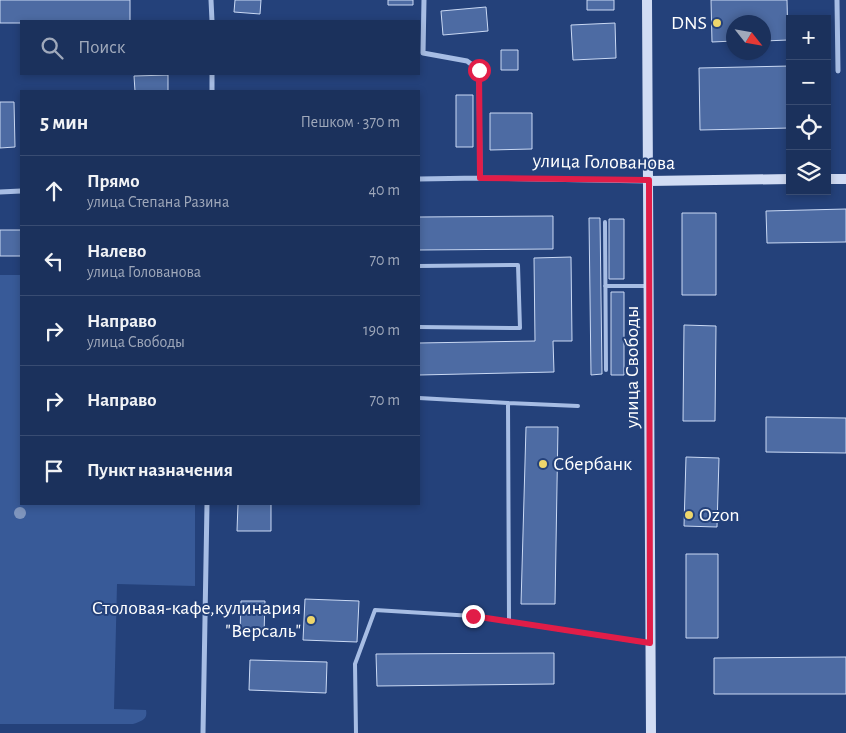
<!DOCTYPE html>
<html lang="ru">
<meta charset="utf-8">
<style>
body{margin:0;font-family:"Alegreya Sans",sans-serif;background:#243962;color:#f1f3f6}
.controls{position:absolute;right:15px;top:15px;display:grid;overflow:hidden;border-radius:0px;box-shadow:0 2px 8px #0003}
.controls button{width:45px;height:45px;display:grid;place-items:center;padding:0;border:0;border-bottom:1px solid #394c72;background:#1b315c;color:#f1f3f6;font:25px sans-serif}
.compass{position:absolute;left:726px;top:15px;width:45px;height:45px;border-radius:50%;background:#1b315c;box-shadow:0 2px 8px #0003;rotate:121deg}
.stop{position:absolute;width:15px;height:15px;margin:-11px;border:4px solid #e11d48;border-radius:50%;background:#fff}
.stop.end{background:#e11d48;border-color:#fff;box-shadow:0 1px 5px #0008}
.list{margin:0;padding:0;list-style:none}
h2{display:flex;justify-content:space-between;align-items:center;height:65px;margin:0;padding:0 20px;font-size:21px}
h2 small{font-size:16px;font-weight:400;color:#a0a9bb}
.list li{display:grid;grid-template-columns:32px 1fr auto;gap:15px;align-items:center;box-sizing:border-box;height:70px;padding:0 20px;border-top:1px solid #394c72}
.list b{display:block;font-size:19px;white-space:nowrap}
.list p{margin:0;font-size:16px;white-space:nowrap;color:#a0a9bb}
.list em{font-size:16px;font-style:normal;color:#a0a9bb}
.icon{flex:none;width:28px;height:28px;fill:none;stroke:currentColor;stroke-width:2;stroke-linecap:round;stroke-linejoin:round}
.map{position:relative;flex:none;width:846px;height:733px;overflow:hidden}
.search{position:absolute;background:#1b315c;box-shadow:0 2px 8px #0003;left:20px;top:20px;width:400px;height:55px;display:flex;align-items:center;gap:12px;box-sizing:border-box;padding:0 18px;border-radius:0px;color:#a0a9bb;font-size:19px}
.panel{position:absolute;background:#1b315c;box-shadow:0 2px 8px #0003;left:20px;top:90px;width:400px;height:415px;border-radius:0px}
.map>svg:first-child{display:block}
.green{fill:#385a98}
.building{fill:#4d6ba3;stroke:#cad9f4}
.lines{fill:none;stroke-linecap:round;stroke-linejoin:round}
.lane{stroke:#a7bde4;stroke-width:4}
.street{stroke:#a7bde4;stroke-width:5}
.secondary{stroke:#d1dcf4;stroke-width:10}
.tree{fill:#7f95bd}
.route{stroke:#e11d48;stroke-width:6}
.poi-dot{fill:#eed66c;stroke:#24417a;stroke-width:2}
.labels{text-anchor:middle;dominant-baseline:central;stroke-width:4;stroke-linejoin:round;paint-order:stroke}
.poi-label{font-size:20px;fill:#fff;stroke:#24417a;text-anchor:end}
.street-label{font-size:20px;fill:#fff;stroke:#24417a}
</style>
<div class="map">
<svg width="846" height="733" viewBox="0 0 846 733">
<rect width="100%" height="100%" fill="#24417a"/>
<!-- green -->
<path class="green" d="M0,275H21V504H195V586L117,584L114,709L146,710C148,720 141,721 133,724H0Z"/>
<!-- building -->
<path class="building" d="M0,0H130V21H21V23H0Z
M235,0H261L260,14L234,12Z
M388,0H413V5H388Z
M587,0H614V10H587Z
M711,0H787L788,40L764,41V22H734V41L712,42Z
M486,7L488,31L443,35L441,11Z
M615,23L616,58L573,60L571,25Z
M501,50H518V70H501Z
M790,66V128L700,130L699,68Z
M168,75V91H135L134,76Z
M456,95H473V147H456Z
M0,102H14L15,147L0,148Z
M490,113H532V149L490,150Z
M846,209V242L767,243L766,211Z
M682,213H716V295H682Z
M553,216V249L419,250V217Z
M589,218H600L602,374L591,375Z
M609,219H624V279H609Z
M0,230H21V256H0Z
M571,257L572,341H553L554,372L419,375V343L535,341L534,258Z
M611,292H624V375H611Z
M684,325L716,326L715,421H683Z
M766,417L846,418V453L766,452Z
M526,427H558L555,604H521Z
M686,457L719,458L717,527L684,526Z
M238,504H271V531H237Z
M686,554H718V638H686Z
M305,599L359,601L357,642L303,640Z
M241,601H265L264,634L240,633Z
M554,653V684L377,686L376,654Z
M846,657V694H714V658Z
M250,660L327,662L326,693L249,690Z"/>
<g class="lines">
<!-- lane -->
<path class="lane" d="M605,222L606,370
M419,266L518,265L520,328L419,327
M605,286H647
M419,398L508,403
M509,621L508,403L578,406
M356,733L355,664L375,610L473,616L648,643"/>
<!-- street -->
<path class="street" d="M211,0L212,21
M424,0L423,53L467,61L479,70L480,178
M837,0L838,71
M212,74V91
M419,179L480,178L648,181
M0,192L21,191
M203,733L207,504"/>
<!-- secondary -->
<path class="secondary" d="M647,0L651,733
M827,179H846
M649,181L790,179"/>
</g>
<!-- trees -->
<circle class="tree" cx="20" cy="513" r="6"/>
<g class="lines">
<!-- route -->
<path class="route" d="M473,616L650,643L649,180L480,178L479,70"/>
</g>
<!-- markers -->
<g class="poi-dot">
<circle cx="717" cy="23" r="5"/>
<circle cx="543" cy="464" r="5"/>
<circle cx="689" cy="515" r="5"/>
<circle cx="311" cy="620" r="5"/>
</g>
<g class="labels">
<!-- poi labels -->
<g class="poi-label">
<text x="707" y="23">DNS</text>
<text x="553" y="464" text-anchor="start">Сбербанк</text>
<text x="699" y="515" text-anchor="start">Ozon</text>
<text x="301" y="608">Столовая-кафе,кулинария<tspan x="301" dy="23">"Версаль"</tspan></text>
</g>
<!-- street labels -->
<g class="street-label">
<text transform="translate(604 162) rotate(1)">улица Голованова</text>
<text transform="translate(632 367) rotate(-90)">улица Свободы</text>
</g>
</g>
</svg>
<div class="controls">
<button>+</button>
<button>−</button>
<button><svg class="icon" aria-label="locate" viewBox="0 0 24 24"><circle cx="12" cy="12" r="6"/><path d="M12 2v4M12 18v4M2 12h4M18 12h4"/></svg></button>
<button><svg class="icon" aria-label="layers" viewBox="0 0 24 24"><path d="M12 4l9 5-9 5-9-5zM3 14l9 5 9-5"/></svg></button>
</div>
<svg class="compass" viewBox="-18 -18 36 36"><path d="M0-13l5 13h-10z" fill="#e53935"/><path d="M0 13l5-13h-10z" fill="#a0a9bb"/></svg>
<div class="stop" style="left:479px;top:70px"></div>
<div class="stop end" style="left:473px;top:616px"></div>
<div class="search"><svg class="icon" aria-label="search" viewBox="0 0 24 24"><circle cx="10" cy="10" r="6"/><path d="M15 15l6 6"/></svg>Поиск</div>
<section class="panel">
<h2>5 мин<small>Пешком · 370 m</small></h2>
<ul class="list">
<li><svg class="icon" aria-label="ahead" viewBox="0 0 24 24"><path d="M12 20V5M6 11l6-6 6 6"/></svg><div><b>Прямо</b><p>улица Степана Разина</p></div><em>40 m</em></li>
<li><svg class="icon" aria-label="left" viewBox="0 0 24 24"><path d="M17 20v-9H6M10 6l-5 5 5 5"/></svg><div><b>Налево</b><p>улица Голованова</p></div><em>70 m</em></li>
<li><svg class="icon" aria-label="right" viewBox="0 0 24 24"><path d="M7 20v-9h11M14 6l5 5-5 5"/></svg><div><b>Направо</b><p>улица Свободы</p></div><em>190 m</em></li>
<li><svg class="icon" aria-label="right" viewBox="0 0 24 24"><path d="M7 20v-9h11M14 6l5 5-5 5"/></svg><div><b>Направо</b></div><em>70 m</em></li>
<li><svg class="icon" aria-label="arrive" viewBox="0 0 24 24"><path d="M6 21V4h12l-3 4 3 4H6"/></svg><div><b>Пункт назначения</b></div></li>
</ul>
</section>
</div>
